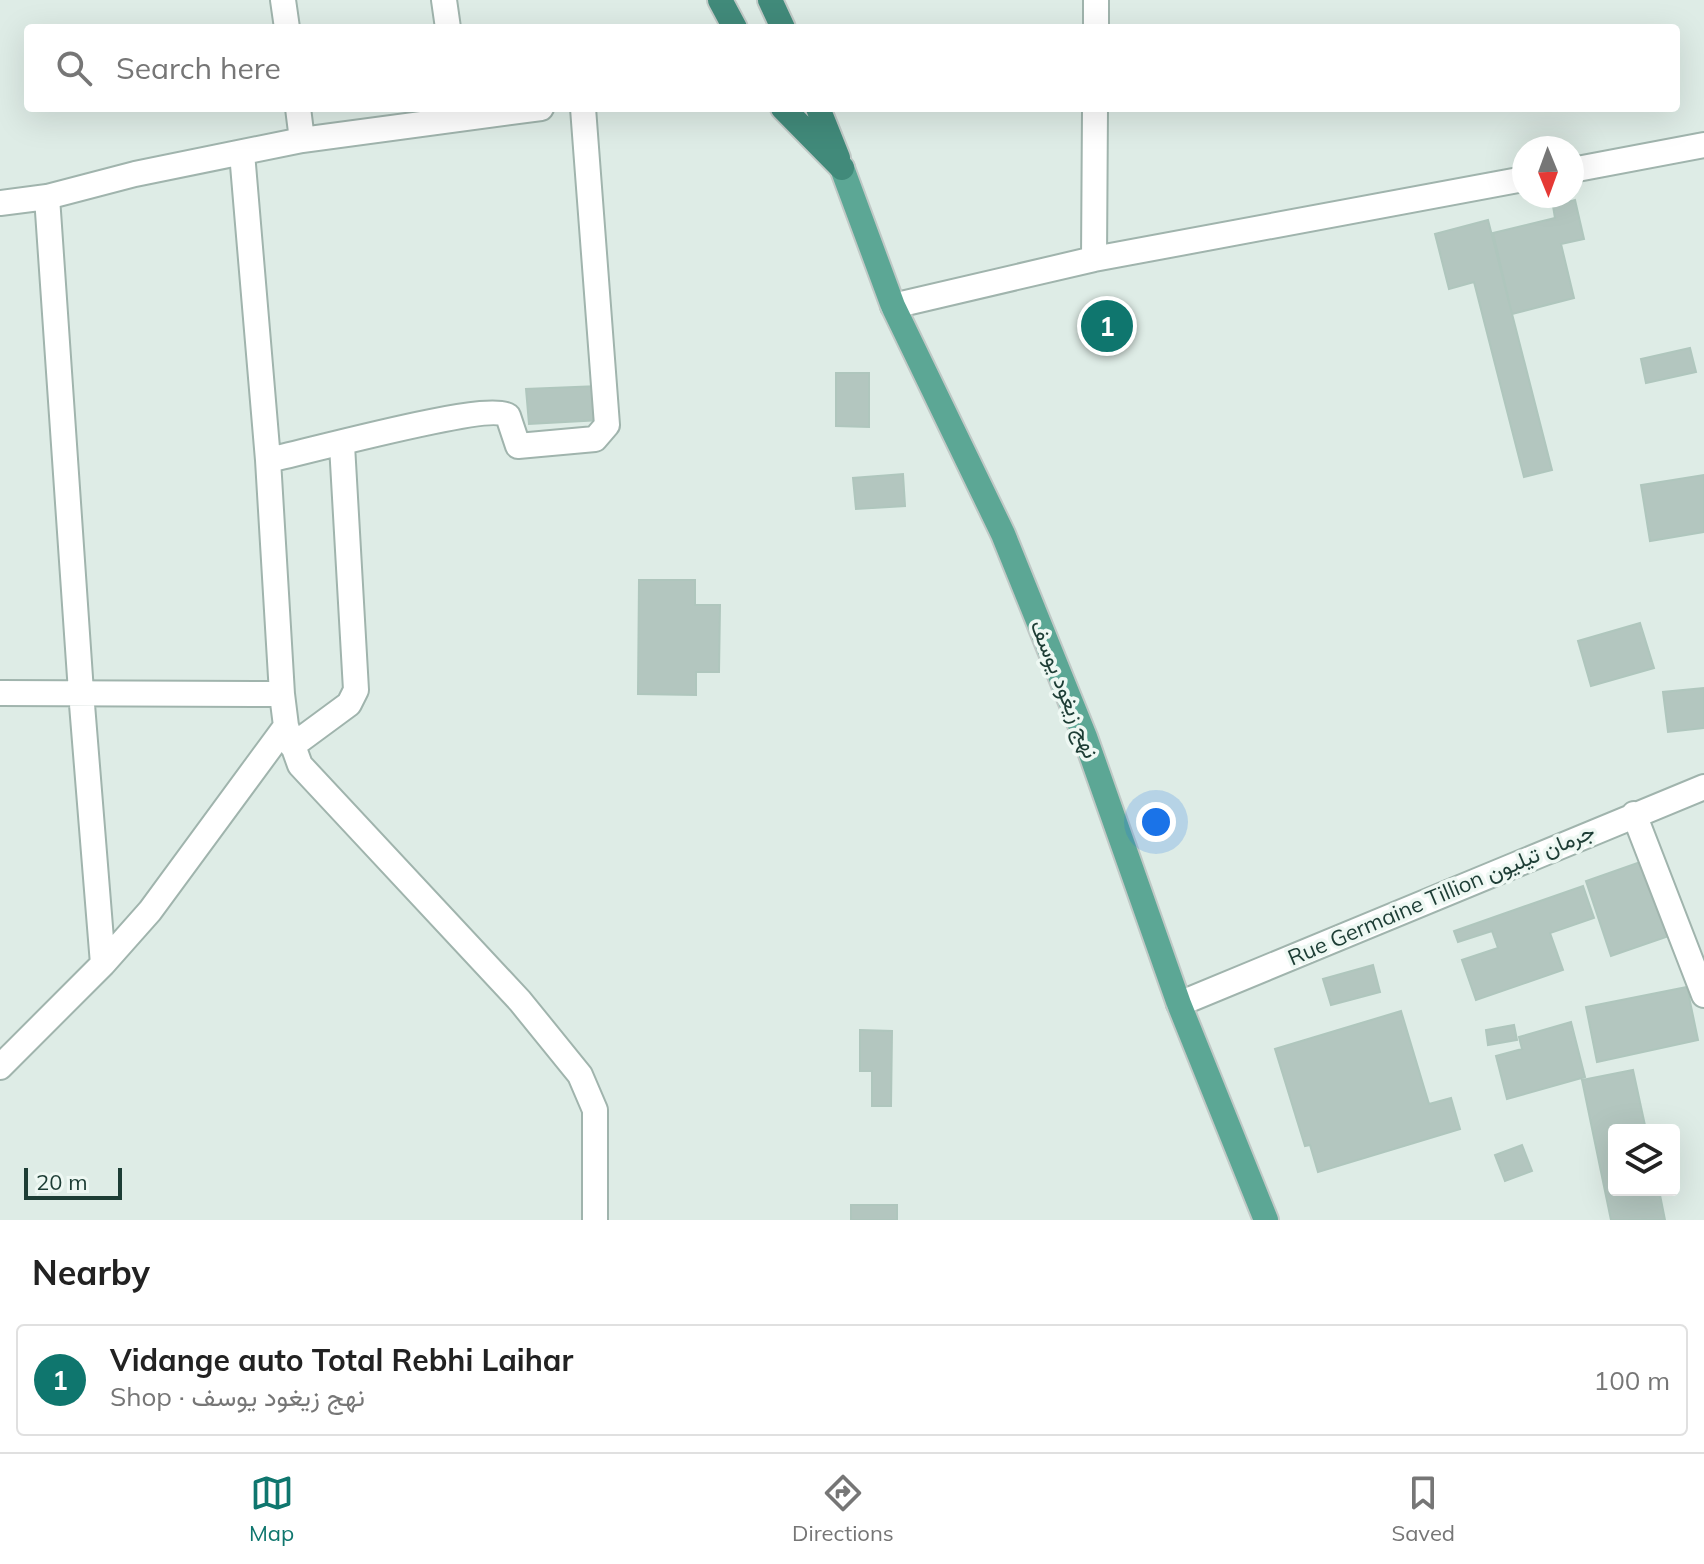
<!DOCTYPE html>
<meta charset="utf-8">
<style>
body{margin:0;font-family:Mulish,Vazirmatn,sans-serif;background:#f2f2f2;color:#222}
.controls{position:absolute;right:24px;bottom:24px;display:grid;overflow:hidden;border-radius:8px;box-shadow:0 8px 32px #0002}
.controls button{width:72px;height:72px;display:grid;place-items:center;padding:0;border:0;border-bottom:2px solid #e0e0e0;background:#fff;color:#222;font:40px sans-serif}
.compass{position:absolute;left:1512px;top:136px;width:72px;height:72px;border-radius:50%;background:#fff;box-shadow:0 8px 32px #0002;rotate:179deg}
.scale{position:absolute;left:24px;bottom:20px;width:98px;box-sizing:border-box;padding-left:8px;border:4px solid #1d3d35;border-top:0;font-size:22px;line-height:28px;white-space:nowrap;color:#1d3d35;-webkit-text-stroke:6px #eef8f3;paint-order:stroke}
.you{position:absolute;left:1156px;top:822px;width:28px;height:28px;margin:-20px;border:6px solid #fff;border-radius:50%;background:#1a73e8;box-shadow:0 0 0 12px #1a73e833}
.badge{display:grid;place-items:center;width:52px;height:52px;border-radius:50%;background:#0f766e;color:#fff;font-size:26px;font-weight:700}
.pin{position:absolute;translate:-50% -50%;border:4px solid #fff;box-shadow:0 2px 8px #0006}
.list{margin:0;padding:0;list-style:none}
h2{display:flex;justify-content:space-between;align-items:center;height:104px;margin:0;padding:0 32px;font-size:34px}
h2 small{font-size:26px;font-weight:400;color:#767676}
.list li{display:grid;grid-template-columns:52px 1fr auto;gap:24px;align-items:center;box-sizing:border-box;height:112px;margin:0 16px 16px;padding:0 16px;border:2px solid #e0e0e0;border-radius:8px}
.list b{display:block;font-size:30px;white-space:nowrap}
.list p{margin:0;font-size:26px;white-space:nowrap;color:#767676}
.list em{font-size:26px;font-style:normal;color:#767676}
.icon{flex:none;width:44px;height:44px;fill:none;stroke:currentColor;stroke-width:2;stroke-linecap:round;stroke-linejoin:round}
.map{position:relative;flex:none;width:1704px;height:1220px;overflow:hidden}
.search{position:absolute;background:#fff;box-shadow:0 8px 32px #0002;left:24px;right:24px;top:24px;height:88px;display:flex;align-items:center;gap:20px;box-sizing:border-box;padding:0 28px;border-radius:8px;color:#767676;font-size:30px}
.sheet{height:232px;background:#fff}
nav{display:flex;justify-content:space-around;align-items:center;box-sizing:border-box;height:112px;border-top:2px solid #e0e0e0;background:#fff;font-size:22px;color:#767676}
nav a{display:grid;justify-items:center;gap:4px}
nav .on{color:#0f766e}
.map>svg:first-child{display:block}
.building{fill:#b3c6bf;stroke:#afc6bd;stroke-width:2}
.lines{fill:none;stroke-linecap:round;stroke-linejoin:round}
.minor-casing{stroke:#a0b4ad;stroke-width:28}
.primary-casing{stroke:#c0c9c6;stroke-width:28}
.trunk-casing{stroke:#c0c9c6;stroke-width:28}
.minor{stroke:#fff;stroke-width:24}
.primary{stroke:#5ca795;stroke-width:24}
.trunk{stroke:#418a7a;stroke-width:24}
.labels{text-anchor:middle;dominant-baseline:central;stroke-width:7;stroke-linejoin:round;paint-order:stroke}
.street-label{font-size:22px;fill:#1d3d35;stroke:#eef8f3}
</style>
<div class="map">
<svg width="1704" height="1220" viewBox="0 0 1704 1220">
<rect width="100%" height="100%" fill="#deece6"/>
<!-- building -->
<path class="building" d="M1575,200L1584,239L1561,244L1574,298L1512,314L1493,233L1555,218L1553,206Z
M1488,220L1552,470L1524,477L1474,282L1449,289L1435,234Z
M1690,348L1696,372L1646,383L1641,359Z
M836,373H869V427L836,426Z
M599,386L601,420L529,424L526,389Z
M903,474L905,506L856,509L853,478Z
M1704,475V532L1650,541L1641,485Z
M639,580H695V605H720L719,672H696V695L638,694Z
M1640,623L1654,668L1591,686L1578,641Z
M1704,688V728L1668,732L1663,692Z
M1646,860L1672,935L1611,956L1586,881Z
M1583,886L1594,918L1550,933L1563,970L1476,1000L1462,960L1498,948L1492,931L1458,942L1454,931Z
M1373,965L1380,992L1331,1005L1323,979Z
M1687,987L1698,1040L1597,1062L1586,1007Z
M1401,1011L1429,1104L1451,1098L1460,1129L1318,1172L1310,1145L1305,1146L1275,1049Z
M1571,1022L1585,1077L1507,1099L1496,1056L1522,1049L1519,1037Z
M1514,1025L1517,1040L1488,1045L1486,1030Z
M860,1030L892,1031L891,1106H872V1071H860Z
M1633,1070L1646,1130H1614V1190H1659L1665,1220H1611L1582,1080Z
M1522,1145L1532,1171L1505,1181L1495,1155Z
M851,1205H897V1220H851Z"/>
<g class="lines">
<defs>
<path id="minor" d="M283,0L287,28
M444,0L448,28
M1096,28V0
M298,108L302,140
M1572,170L1704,145
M47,197L81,692L103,964
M0,203L47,197L135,174L302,140L541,108
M1094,259L1524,179
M893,306L1094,259L1095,108
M268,460C303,453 489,401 508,416L518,446L595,439L607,425L583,108
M0,693L282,694L268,460L242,153
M282,694L286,726L300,765L520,1001L580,1075L595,1110V1220
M292,746L349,704L356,690L342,445
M1634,814L1704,995
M1179,1004L1704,787
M0,1067L103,964L150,911L286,726"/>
<path id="primary" d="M842,168L893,306L1003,534L1085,737L1179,1004L1266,1220"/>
<path id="trunk" d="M720,0L735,28
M770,0L783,28
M783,108L842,168
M818,108L838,158"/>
</defs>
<!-- minor casing -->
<use href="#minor" class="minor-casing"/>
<!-- primary casing -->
<use href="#primary" class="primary-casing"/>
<!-- trunk casing -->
<use href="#trunk" class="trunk-casing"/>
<!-- minor -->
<use href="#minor" class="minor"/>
<!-- primary -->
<use href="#primary" class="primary"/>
<!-- trunk -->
<use href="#trunk" class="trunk"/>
</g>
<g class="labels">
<!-- street labels -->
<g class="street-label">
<text transform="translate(1065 689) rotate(68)">نهج زيغود يوسف</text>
<text transform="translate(1441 894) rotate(-23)">Rue Germaine Tillion جرمان تيليون</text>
</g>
</g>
</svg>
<div class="controls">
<button><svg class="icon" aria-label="layers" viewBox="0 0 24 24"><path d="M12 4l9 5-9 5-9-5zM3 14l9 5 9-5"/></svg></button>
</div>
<svg class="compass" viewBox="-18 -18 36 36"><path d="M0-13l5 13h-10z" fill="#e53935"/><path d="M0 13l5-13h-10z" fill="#767676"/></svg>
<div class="scale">20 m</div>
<div class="you"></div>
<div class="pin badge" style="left:1107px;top:326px">1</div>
<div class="search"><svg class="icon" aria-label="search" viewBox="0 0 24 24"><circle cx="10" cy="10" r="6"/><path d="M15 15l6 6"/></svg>Search here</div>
</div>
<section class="sheet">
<h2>Nearby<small></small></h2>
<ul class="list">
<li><span class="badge">1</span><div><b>Vidange auto Total Rebhi Laihar</b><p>Shop · نهج زيغود يوسف</p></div><em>100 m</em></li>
</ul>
</section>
<nav>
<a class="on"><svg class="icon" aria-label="map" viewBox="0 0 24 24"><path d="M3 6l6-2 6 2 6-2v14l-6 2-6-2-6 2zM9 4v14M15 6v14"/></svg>Map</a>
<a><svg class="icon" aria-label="directions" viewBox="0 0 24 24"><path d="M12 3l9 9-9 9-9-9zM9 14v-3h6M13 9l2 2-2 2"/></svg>Directions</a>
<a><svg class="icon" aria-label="saved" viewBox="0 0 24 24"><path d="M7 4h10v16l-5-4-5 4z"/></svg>Saved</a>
</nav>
